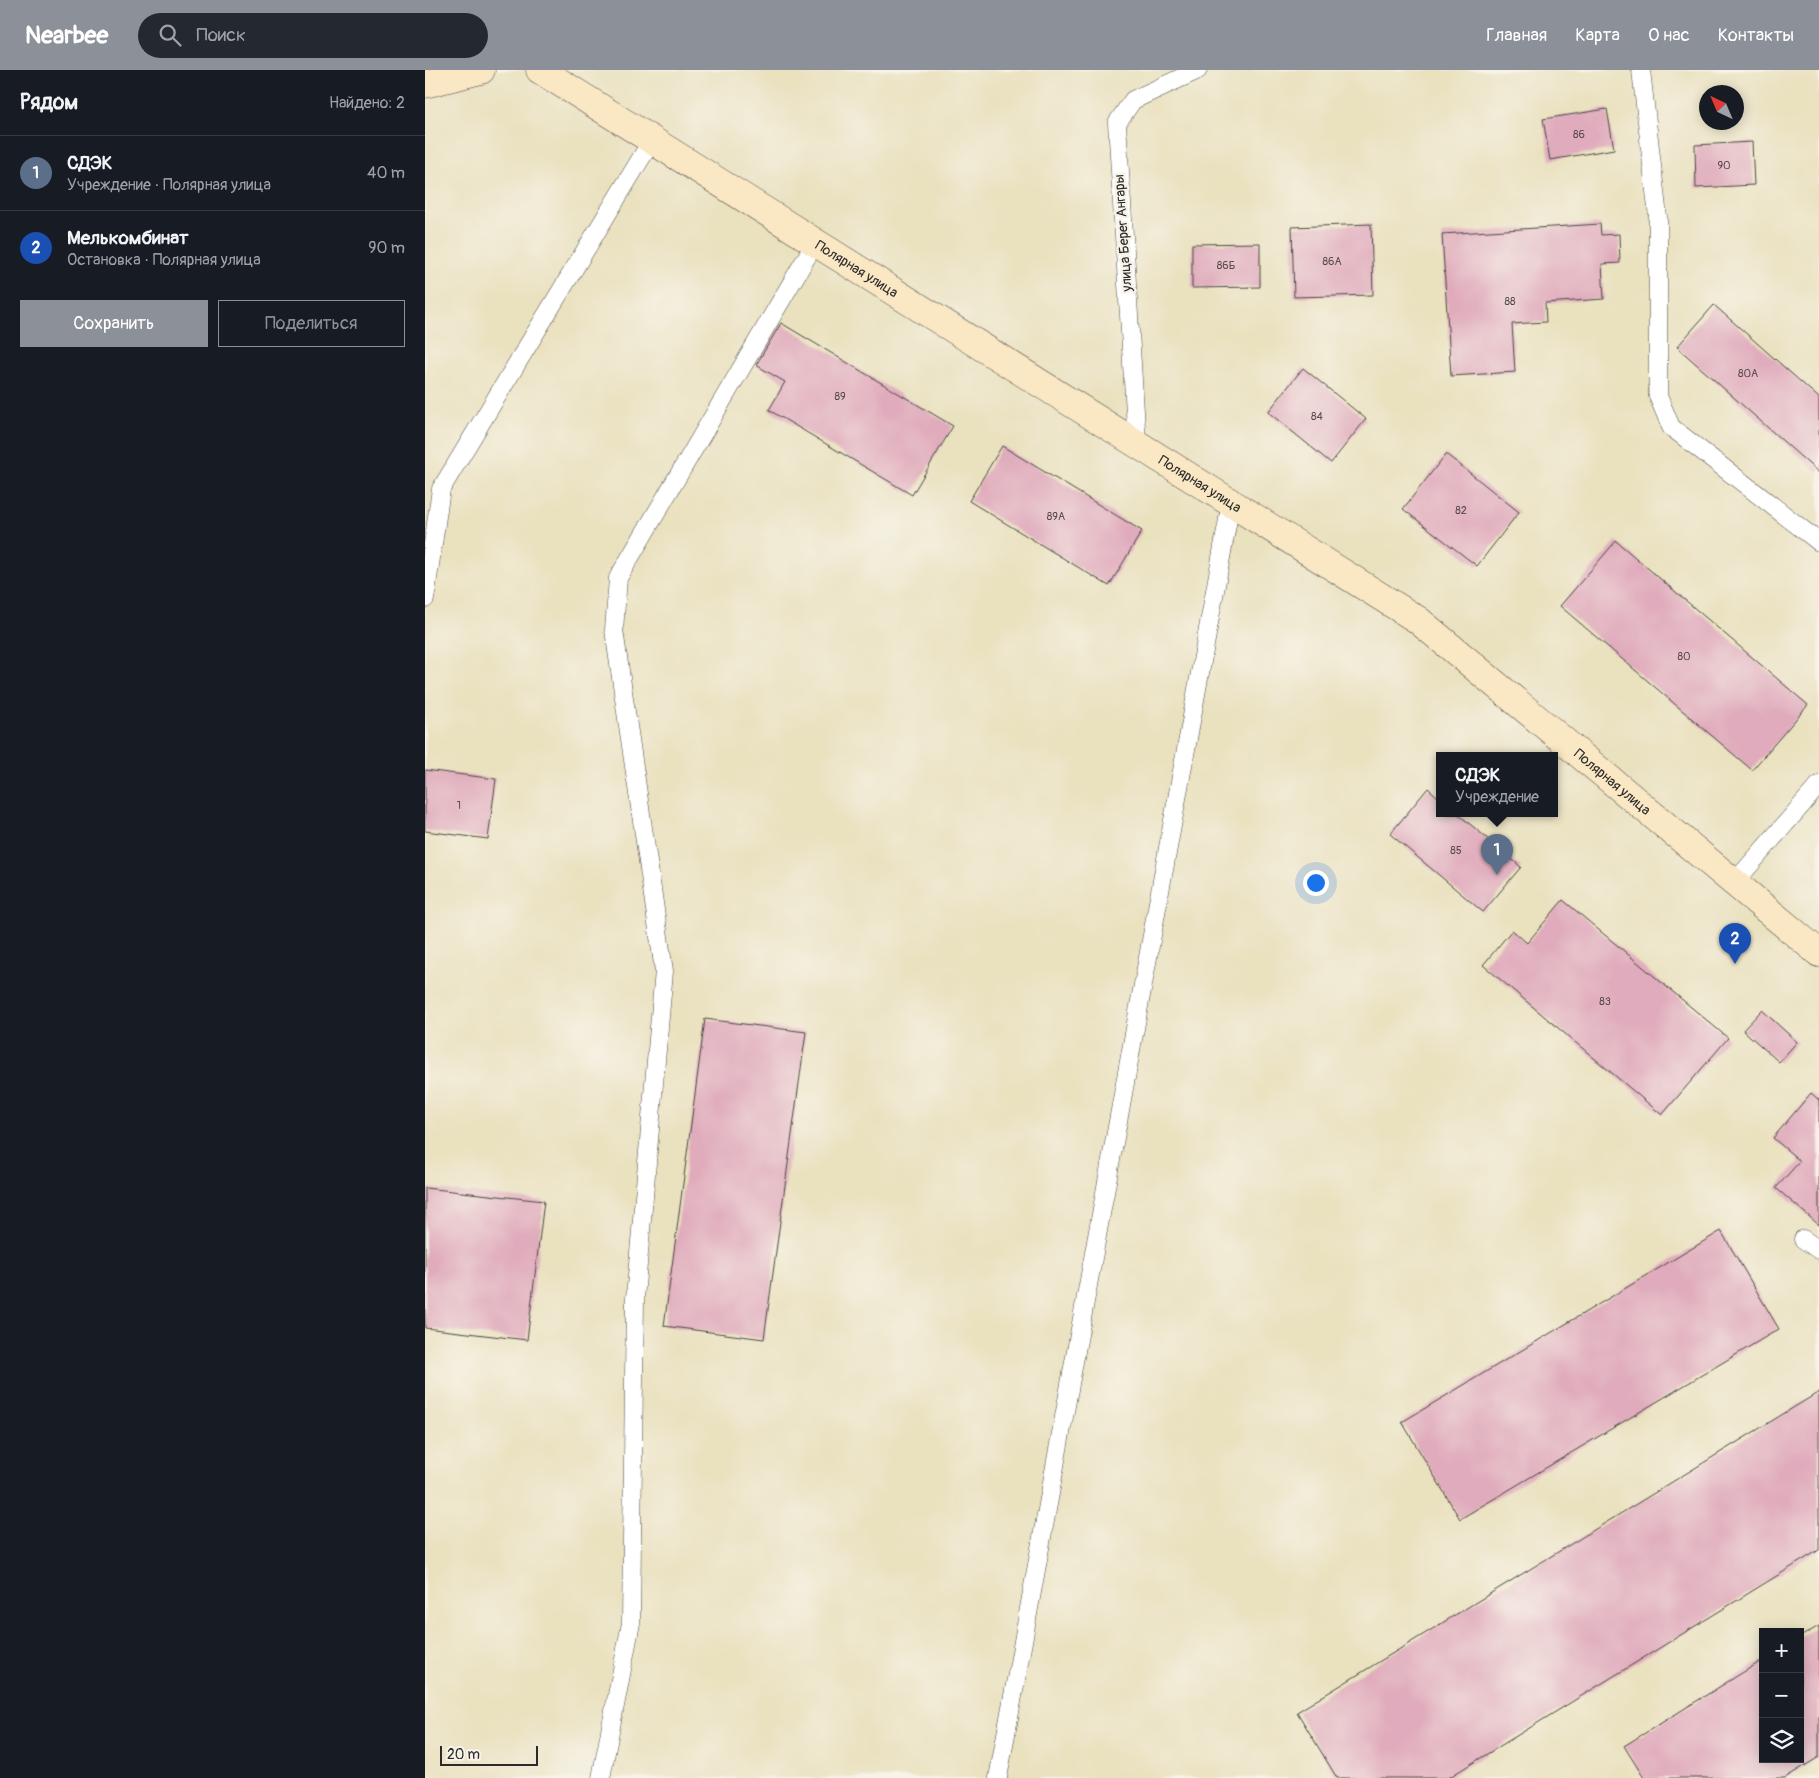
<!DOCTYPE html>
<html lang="ru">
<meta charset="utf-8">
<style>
body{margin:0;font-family:Pangolin,sans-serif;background:#242831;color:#f1f3f6}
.controls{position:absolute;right:15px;bottom:15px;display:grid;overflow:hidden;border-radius:0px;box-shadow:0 2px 12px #0003}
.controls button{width:45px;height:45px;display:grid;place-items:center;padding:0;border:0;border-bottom:1px solid #363941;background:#171b24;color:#f1f3f6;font:25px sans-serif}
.compass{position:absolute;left:1274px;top:15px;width:45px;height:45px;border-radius:50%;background:#171b24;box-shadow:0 2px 12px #0003;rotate:316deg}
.scale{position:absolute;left:15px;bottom:12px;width:98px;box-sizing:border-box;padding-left:5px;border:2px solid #2b2b2b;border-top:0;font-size:14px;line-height:18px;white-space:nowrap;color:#2b2b2b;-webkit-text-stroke:4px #f7f3e8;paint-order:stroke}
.you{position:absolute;left:890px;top:812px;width:18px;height:18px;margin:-12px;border:4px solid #fff;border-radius:50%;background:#1a73e8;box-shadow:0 0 0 8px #1a73e833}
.badge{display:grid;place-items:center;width:32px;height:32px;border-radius:50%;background:#8c9099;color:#fff;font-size:16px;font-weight:700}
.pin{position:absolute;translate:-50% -41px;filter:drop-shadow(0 1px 2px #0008)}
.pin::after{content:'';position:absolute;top:26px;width:18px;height:15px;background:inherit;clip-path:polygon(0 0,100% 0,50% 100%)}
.popup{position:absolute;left:1011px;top:682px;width:122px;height:65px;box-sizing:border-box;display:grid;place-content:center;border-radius:0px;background:#171b24;filter:drop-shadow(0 1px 4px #0005);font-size:16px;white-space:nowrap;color:#9ea1a6}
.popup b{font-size:19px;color:#f1f3f6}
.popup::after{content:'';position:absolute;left:50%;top:100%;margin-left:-10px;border:10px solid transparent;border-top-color:#171b24}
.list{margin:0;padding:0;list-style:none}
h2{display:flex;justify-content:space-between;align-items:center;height:65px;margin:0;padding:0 20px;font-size:21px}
h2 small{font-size:16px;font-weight:400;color:#9ea1a6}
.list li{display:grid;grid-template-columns:32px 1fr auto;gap:15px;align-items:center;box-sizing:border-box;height:75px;padding:0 20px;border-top:1px solid #363941}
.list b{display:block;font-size:19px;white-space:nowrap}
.list p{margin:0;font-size:16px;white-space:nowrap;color:#9ea1a6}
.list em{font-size:16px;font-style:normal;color:#9ea1a6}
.actions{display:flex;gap:10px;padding:15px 20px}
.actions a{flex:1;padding:11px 0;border:1px solid #8c9099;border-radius:0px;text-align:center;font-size:18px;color:#8c9099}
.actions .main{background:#8c9099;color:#fff}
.icon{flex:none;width:28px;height:28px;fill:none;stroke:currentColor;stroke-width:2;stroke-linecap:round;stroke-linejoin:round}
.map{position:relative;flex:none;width:1394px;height:1708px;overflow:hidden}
header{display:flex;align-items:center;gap:30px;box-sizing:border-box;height:70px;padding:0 25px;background:#8c9099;color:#fff}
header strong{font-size:24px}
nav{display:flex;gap:28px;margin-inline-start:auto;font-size:18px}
.search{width:350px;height:45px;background:#242831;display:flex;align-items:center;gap:12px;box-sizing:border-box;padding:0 18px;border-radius:28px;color:#9ea1a6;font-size:19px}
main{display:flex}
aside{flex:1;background:#171b24}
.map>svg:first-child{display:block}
.building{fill:#e0abbc}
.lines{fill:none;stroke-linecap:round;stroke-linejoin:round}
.lane-casing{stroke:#484641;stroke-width:19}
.secondary-casing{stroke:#484641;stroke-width:29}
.lane{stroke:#fff;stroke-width:18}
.secondary{stroke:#fae7c3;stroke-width:28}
.labels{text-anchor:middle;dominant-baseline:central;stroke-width:5;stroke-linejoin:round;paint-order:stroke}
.number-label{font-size:11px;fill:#584b4f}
.street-label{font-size:14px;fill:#2b2b2b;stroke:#f7f3e8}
</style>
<header>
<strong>Nearbee</strong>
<div class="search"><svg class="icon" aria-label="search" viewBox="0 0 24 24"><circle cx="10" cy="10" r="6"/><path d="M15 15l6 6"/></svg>Поиск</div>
<nav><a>Главная</a><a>Карта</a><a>О нас</a><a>Контакты</a></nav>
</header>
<main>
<aside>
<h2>Рядом<small>Найдено: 2</small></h2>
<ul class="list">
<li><span class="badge" style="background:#5c6f8a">1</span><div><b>СДЭК</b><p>Учреждение · Полярная улица</p></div><em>40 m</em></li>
<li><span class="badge" style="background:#1a4fb4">2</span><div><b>Мелькомбинат</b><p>Остановка · Полярная улица</p></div><em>90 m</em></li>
</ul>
<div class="actions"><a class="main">Сохранить</a><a>Поделиться</a></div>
</aside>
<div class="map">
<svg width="1394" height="1708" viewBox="0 0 1394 1708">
<rect width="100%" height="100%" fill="#f7f3e8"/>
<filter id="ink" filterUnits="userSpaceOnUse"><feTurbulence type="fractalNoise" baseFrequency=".02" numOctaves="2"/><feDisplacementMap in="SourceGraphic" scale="10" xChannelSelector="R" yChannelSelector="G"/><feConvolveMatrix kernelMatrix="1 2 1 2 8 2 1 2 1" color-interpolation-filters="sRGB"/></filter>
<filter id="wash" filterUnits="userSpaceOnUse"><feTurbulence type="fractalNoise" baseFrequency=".0096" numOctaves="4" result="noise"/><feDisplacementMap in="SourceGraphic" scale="20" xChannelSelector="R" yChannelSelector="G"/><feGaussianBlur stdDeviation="1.12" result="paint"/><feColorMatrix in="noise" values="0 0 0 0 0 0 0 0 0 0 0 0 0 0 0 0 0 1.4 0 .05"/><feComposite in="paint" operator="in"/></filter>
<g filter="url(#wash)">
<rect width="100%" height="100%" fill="#eae1bf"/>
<g id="blocks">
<!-- building -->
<path class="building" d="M1182,39L1189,79L1125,90L1118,49Z
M1327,72L1329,115L1271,118L1270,75Z
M946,154L948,225L869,227L867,157Z
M1175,154L1176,165L1194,164L1195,193L1177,194L1179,229L1120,233L1121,252L1087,254L1090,302L1026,306L1017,164Z
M835,173V217L767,218V174Z
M1289,235L1394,328V403L1252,277Z
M356,253L528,356L487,425L344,340L360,312L331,295Z
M878,298L941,349L906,393L843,342Z
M577,376L717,461L684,516L544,431Z
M1021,384L1094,442L1052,496L978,439Z
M1191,471L1383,635L1327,700L1135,536Z
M0,700L71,709L63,769L0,761Z
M1003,718L1014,728V744H1033L1096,797L1058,842L965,764Z
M1138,830L1303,968L1237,1045L1058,895L1087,860L1102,873Z
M1337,940L1372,972L1354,992L1318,960Z
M280,949L381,962L339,1269L239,1256Z
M1386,1023L1394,1030V1155L1351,1118L1375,1091L1348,1068Z
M0,1118L119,1131L102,1270L0,1258Z
M1296,1161L1354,1259L1035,1449L977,1352Z
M1394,1322V1480L1023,1708H912L872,1642Z
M1394,1556V1687L1360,1708H1219L1199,1676L1338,1590V1689H1375V1567Z"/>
</g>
</g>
<g filter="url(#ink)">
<use href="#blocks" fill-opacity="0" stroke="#484641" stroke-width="1"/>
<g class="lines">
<defs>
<path id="lane" d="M1216,0L1233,147V326L1246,357L1394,472
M712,374L692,53L708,30L773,0
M0,529L16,419L227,70
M1310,812L1394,715
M1378,1169L1394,1180
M176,1708L206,1553L210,1228L239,901L189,560L193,508L390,173
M573,1708L806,433"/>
<g id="secondary">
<path id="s1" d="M115,0L993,550L1394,883"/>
<path d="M0,14L56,0"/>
</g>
</defs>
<!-- lane casing -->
<use href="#lane" class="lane-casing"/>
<!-- secondary casing -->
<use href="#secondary" class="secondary-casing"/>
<!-- lane -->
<use href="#lane" class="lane"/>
<!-- secondary -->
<use href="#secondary" class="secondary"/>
</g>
</g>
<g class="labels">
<!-- number labels -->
<g class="number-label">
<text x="1154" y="64">86</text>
<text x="1299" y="95">90</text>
<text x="907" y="191">86А</text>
<text x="801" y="195">86Б</text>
<text x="1085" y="231">88</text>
<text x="1323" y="303">80А</text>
<text x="415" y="326">89</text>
<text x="892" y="346">84</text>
<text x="1036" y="440">82</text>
<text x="631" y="446">89А</text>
<text x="1259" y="586">80</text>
<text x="34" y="735">1</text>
<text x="1031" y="780">85</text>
<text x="1180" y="931">83</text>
</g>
<!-- street labels -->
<g class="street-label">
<text transform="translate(698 163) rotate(-94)">улица Берег Ангары</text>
<text stroke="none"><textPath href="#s1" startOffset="374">Полярная улица</textPath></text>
<text stroke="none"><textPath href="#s1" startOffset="779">Полярная улица</textPath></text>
<text stroke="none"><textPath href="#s1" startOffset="1289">Полярная улица</textPath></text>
</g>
</g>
</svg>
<div class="controls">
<button>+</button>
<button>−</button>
<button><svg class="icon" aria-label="layers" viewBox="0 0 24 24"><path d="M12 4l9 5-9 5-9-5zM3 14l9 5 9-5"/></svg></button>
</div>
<svg class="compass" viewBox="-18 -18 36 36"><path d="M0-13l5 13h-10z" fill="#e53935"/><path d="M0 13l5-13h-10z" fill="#9ea1a6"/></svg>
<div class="scale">20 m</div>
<div class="you"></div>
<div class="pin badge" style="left:1072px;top:805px;background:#5c6f8a">1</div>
<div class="popup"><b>СДЭК</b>Учреждение</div>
<div class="pin badge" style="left:1310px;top:894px;background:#1a4fb4">2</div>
</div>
</main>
